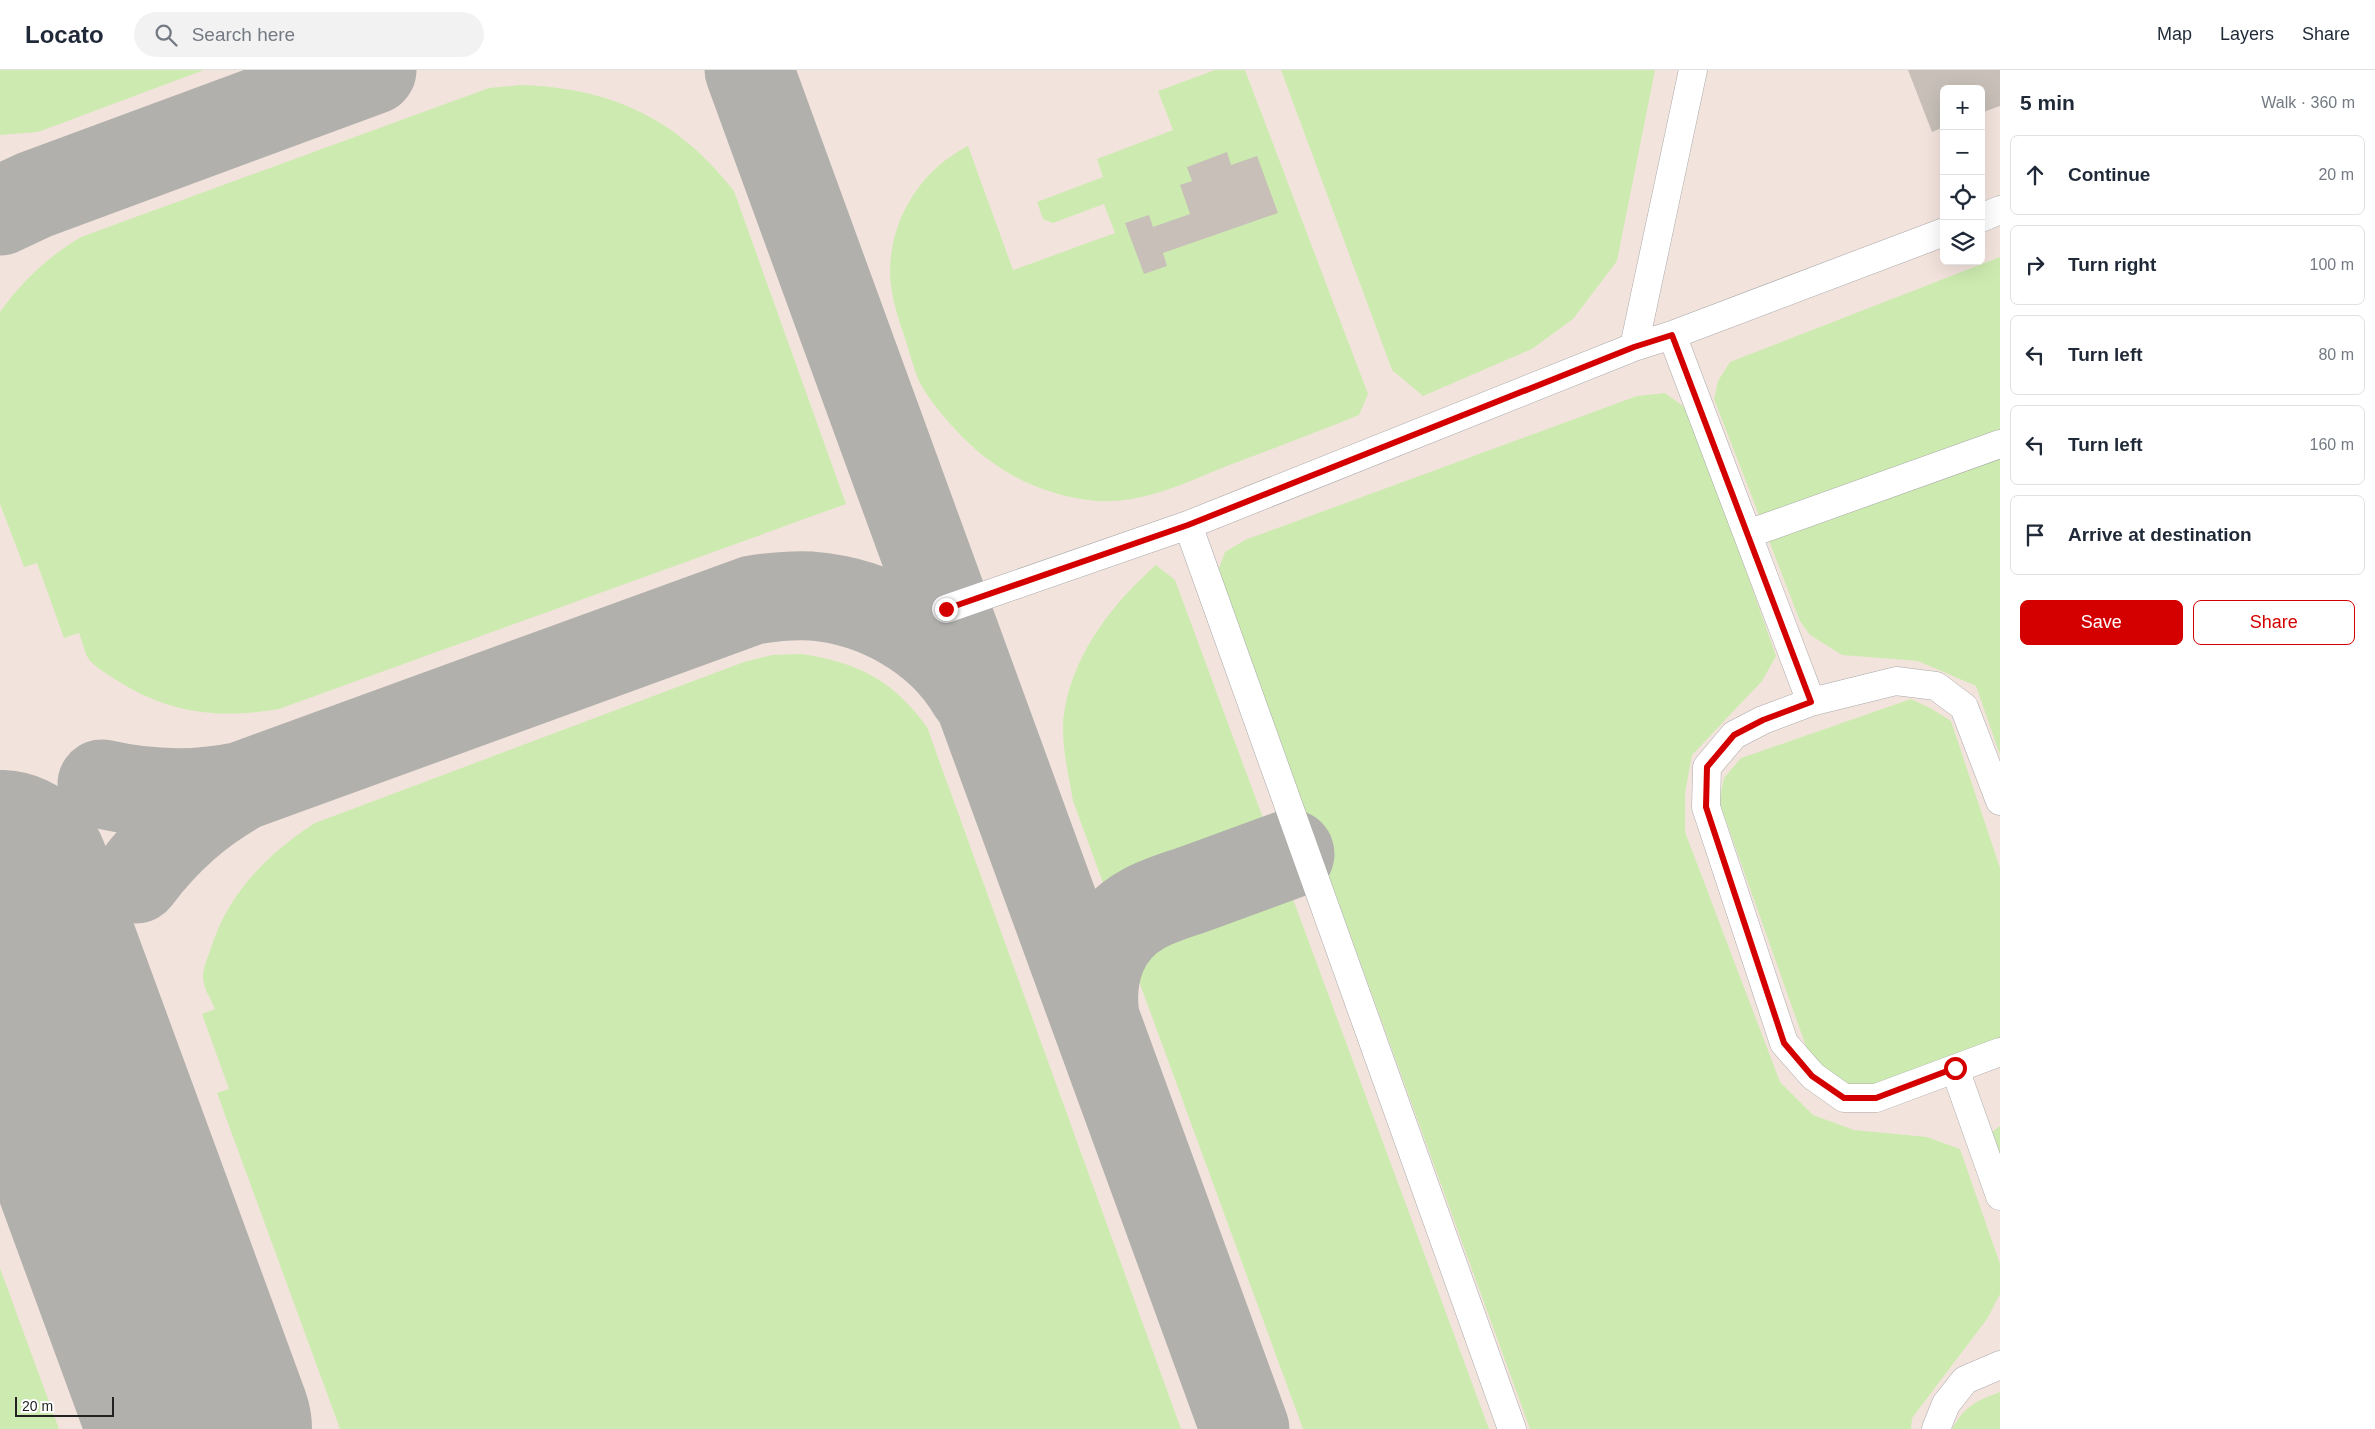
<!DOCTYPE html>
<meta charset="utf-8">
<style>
body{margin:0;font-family:Arial,sans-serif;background:#f2f2f3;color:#1f2937}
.controls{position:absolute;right:15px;top:15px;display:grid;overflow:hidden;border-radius:8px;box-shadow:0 5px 20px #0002}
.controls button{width:45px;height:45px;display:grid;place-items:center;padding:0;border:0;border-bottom:1px solid #e0e1e3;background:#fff;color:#1f2937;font:25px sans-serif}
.scale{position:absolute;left:15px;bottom:12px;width:99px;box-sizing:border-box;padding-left:5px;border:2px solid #222;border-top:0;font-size:14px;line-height:18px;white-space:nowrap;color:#222;-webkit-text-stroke:4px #fff;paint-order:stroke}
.stop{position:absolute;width:15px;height:15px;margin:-11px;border:4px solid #d40000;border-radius:50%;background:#fff}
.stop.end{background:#d40000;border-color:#fff;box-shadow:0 1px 5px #0008}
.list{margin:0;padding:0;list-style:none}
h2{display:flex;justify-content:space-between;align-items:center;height:65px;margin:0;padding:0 20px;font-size:21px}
h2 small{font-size:16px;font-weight:400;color:#747a83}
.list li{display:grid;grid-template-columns:32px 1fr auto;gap:15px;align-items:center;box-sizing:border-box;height:80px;margin:0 10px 10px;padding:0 10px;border:1px solid #e0e1e3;border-radius:8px}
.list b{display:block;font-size:19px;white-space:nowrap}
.list em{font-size:16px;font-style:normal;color:#747a83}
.actions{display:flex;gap:10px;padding:15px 20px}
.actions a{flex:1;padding:11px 0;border:1px solid #d40000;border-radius:8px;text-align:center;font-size:18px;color:#d40000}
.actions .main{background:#d40000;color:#fff}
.icon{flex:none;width:28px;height:28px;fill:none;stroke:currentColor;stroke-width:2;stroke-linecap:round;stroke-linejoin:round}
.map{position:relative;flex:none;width:2000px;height:1359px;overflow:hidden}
header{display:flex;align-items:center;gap:30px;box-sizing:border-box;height:70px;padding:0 25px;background:#fff;border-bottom:1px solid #e0e1e3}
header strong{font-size:24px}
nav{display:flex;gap:28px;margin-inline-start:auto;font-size:18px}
.search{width:350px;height:45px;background:#f2f2f3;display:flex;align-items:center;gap:12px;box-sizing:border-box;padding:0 18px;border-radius:28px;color:#747a83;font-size:19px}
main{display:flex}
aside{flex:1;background:#fff}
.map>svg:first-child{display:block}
.military{fill:#f3e3dd;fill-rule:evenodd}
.grass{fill:#cdebb0}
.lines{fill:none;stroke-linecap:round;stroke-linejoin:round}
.taxiway{stroke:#b1b0ac;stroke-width:89}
.runway{stroke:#b1b0ac;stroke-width:222}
.building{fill:#c7bfb8}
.minor-casing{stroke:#a9a9a9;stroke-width:29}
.minor{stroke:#fff;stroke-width:28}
.route{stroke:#d40000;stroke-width:6}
</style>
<header>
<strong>Locato</strong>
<div class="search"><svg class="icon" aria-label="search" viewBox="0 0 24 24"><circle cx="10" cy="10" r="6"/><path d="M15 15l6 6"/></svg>Search here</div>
<nav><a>Map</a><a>Layers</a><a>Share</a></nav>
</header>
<main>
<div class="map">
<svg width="2000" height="1359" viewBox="0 0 2000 1359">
<rect width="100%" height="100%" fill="#f2efe9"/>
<!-- military -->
<path class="military" d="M0,0H2000V1359H0ZM1944,19H1981V191H1944Z"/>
<!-- grass -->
<path class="grass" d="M0,0H204L38,62L0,65Z
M1215,0H1245L1368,324L1359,345C1317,362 1275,378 1232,394C1186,412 1140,437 1088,430C1052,425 1018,412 989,390C966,374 930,334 918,309C913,296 909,282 905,268C898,248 891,227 890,205C889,151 920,100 968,76L1013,200L1115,163L1104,134L1053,153L1043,149L1037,132L1103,107L1097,89L1173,60L1158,21Z
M1281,0H1655L1617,191L1573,249L1532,279L1423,326L1392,300Z
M521,15C612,18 678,49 734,121L846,434L279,639C220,649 170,644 118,611C109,605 94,597 88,588C84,581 82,570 79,563L64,568L37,493L24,497L0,434V242C23,210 48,187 81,167L489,18Z
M2000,187V685L1976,616L1918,591L1842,585L1810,565L1800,551L1714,329L1718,311L1730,292Z
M1665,323L1690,341L1776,586L1762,611L1692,685L1685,723V762L1780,1012L1813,1045L1854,1060L1927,1067L1960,1079L2000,1194V1224L1987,1249L1912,1348L1911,1359H1530L1218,501L1225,482L1245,470L1637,326Z
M1156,495L1175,510L1489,1359H1303L1073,731C1068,702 1059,666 1065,637C1076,580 1114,532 1156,495Z
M801,584C857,592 893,610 927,657L1181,1359H340L217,1023L229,1019L202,944L215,939C211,930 203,917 203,907C203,898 207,889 210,881C227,824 267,784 315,753L744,592L772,585Z
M1911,629L1932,639L1951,651L2000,798V968L1862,1018L1839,1013L1808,982L1719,731L1724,708L1741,688Z
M2000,1056V1100L1987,1066Z
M0,1198L59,1359H0Z
M2000,1322V1359H1952C1965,1336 1976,1331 2000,1322Z"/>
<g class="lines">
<!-- taxiway -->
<path class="taxiway" d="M749,0L1245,1359
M0,141L34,125L372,0
M102,714C150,725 194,726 242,716
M136,809C166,769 199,740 242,716L753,530C772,527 791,525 811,526C875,531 940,566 973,623
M1095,947C1089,904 1103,861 1143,839C1161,829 1181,824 1200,817C1230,806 1260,795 1290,784"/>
<!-- runway -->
<path class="runway" d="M0,811L201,1359"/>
</g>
<!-- building -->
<path class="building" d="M1908,0H2000V36L1981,43V19H1944V57L1932,62Z
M1227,82L1231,95L1257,86L1278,143L1163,183L1167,196L1144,204L1125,153L1149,145L1153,157L1190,144L1180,115L1192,111L1187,97Z"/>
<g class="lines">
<defs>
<path id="minor" d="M1981,148L2000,140
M1672,265L1811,632
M1634,277L1693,0
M1188,455L1512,1359
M1748,464L2000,374
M946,539L1188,455L1634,277L1672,265L1944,162
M2000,731L1964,637L1936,616L1896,611L1811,632L1763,650L1734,665L1707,697L1706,737L1784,973L1813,1006L1844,1028H1876L2000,982
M1955,999L2000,1126
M1936,1359L1946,1334L1965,1310L2000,1295"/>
</defs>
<!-- minor casing -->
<use href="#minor" class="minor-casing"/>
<!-- minor -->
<use href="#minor" class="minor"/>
</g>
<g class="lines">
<!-- route -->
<path class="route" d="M946,539L1188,455L1634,277L1672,265L1811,632L1763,650L1734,665L1707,697L1706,737L1784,973L1812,1006L1844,1028H1876L1955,998"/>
</g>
</svg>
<div class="controls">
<button>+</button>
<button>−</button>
<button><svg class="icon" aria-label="locate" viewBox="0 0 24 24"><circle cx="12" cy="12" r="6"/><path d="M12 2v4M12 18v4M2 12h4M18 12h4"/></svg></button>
<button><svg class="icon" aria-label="layers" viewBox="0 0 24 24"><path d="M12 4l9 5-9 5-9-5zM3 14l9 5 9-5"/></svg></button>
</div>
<div class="scale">20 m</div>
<div class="stop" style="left:1955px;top:998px"></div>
<div class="stop end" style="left:946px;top:539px"></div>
</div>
<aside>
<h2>5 min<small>Walk · 360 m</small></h2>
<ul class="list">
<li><svg class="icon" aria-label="ahead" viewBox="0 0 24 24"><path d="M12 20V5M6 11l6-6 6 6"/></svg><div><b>Continue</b></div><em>20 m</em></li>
<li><svg class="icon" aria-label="right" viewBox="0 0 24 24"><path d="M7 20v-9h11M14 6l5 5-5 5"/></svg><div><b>Turn right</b></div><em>100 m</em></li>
<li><svg class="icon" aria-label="left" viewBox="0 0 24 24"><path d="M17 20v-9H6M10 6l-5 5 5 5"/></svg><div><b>Turn left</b></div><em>80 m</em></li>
<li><svg class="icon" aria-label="left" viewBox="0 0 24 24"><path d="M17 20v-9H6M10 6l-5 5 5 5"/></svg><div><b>Turn left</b></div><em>160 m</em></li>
<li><svg class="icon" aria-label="arrive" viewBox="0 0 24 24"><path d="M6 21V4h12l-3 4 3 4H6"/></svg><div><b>Arrive at destination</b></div></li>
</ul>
<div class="actions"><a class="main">Save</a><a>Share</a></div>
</aside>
</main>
